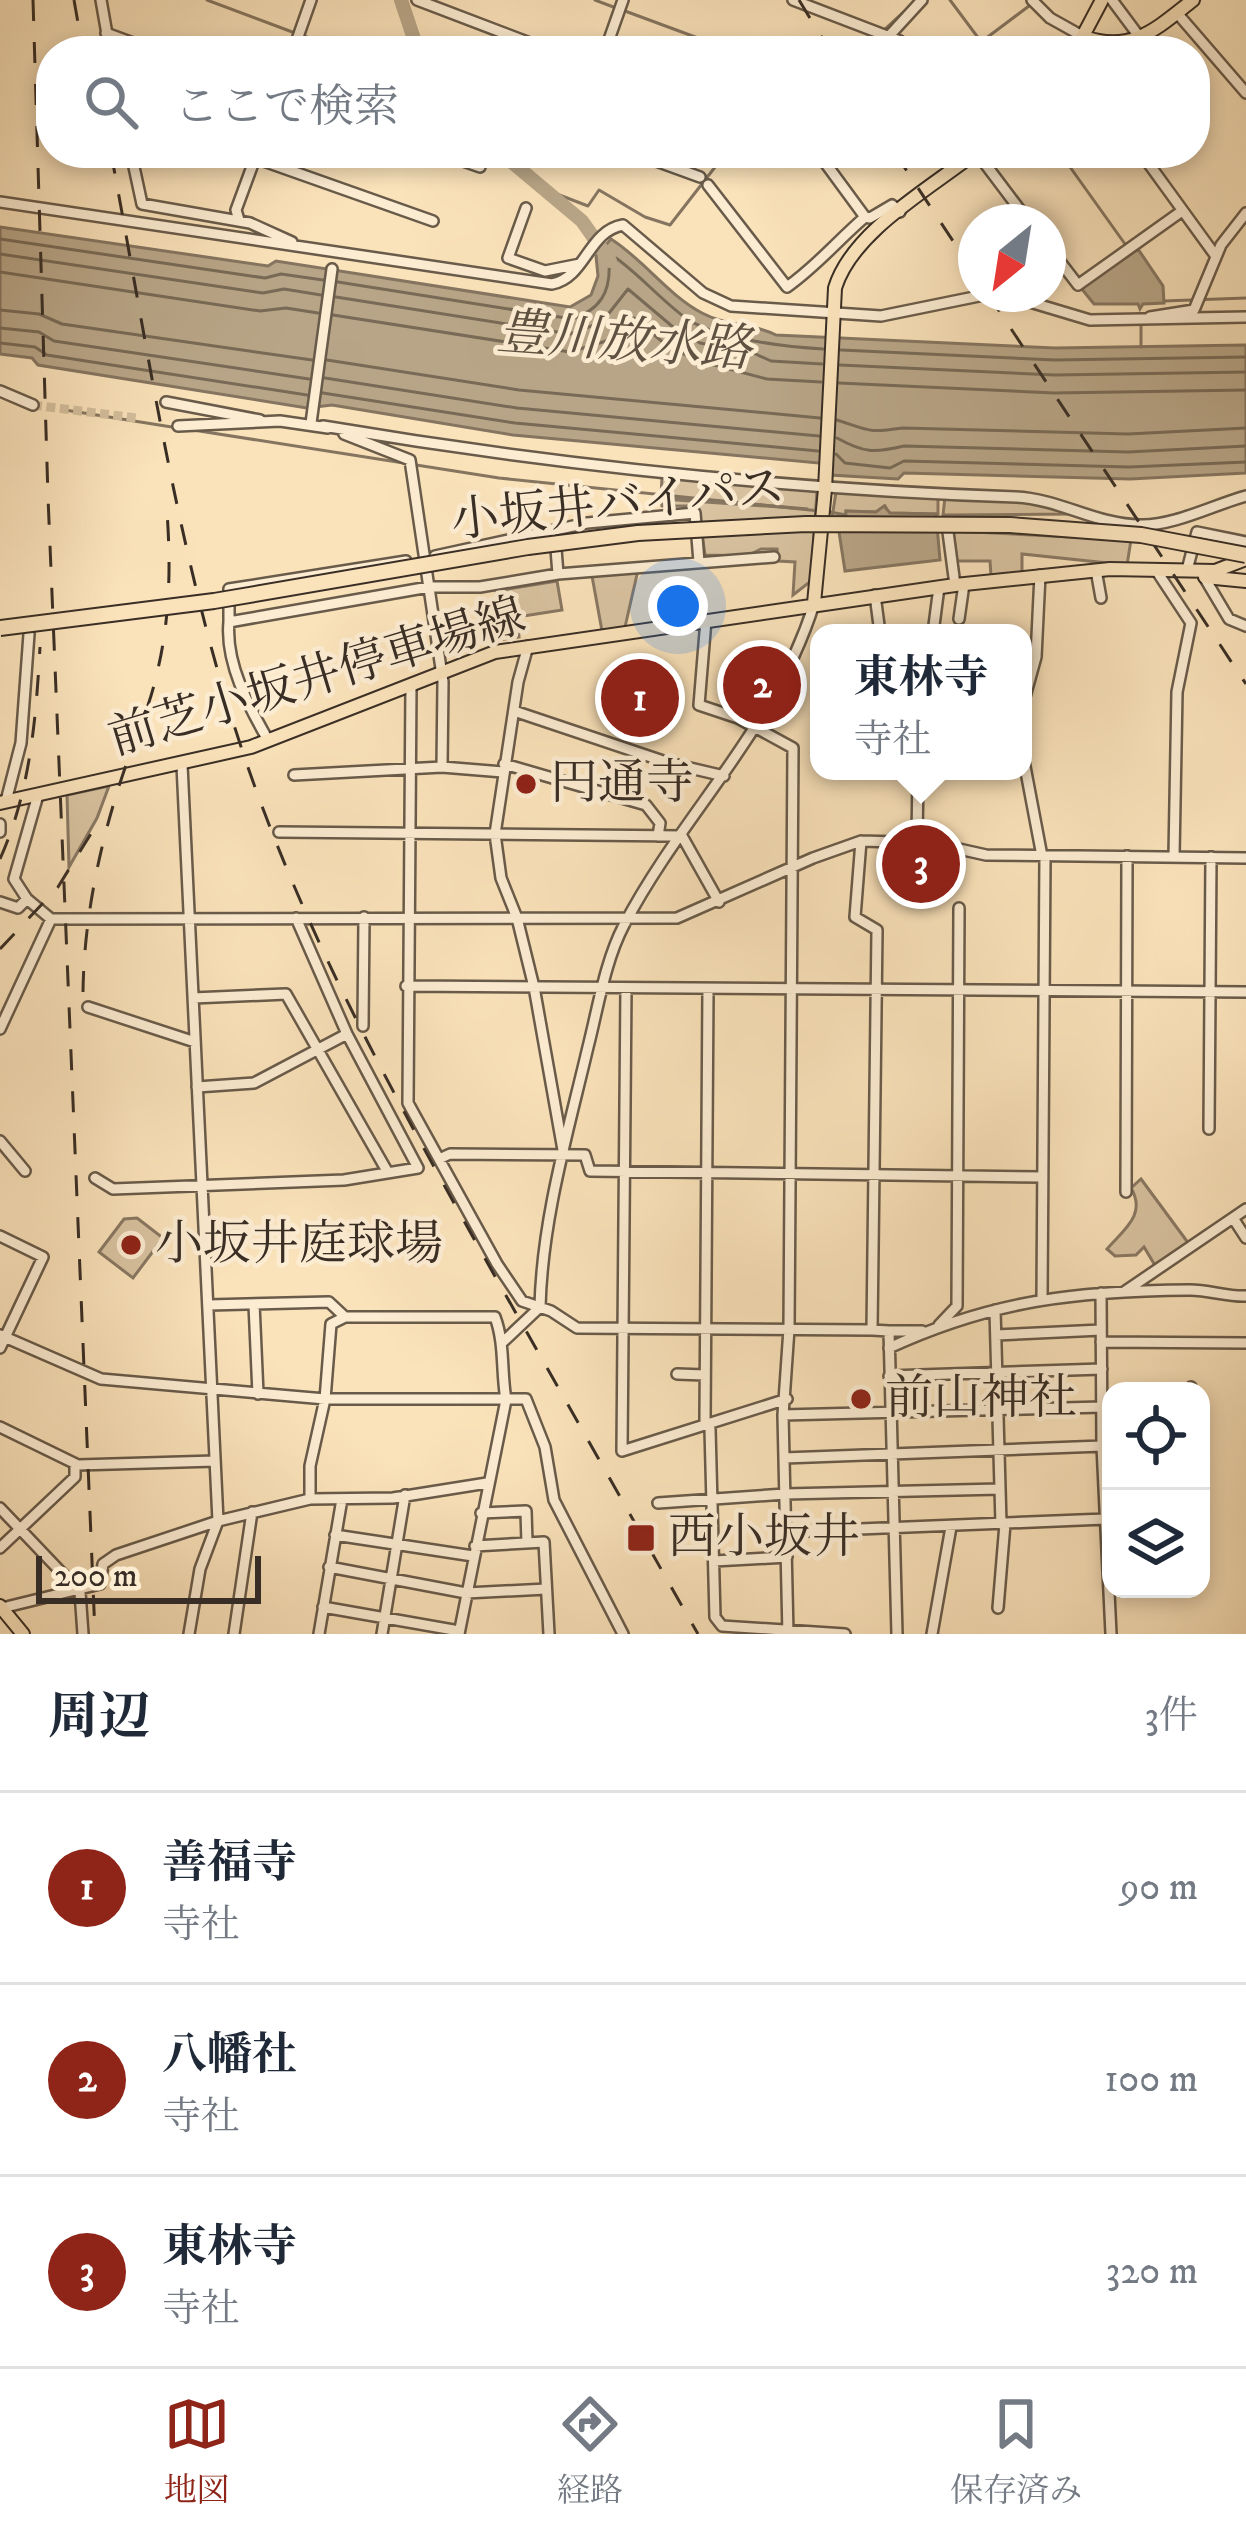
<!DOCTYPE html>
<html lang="ja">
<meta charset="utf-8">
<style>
body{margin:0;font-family:"IM FELL DW Pica","Noto Serif JP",serif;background:#f6f6f7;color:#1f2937}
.controls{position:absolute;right:36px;bottom:36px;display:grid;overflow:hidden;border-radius:24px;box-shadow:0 6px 18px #0003}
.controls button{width:108px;height:108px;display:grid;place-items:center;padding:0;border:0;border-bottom:3px solid #e0e1e3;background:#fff;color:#1f2937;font:60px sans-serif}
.compass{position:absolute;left:958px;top:204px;width:108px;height:108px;border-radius:50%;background:#fff;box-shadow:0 6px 18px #0003;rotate:210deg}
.scale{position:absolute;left:36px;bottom:30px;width:225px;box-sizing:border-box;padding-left:12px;border:6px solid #392e25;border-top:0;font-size:33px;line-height:42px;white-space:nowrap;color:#392e25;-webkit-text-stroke:9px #fcecd2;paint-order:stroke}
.you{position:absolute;left:678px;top:606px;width:42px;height:42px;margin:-30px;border:9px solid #fff;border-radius:50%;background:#1a73e8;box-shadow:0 0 0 18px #1a73e833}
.badge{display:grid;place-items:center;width:78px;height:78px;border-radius:50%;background:#8f2418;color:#fff;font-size:39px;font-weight:700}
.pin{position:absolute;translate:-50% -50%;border:6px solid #fff;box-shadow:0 3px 12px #0006}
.popup{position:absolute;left:810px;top:624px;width:222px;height:156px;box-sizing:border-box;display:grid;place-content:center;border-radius:24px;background:#fff;filter:drop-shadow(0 3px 9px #0005);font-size:39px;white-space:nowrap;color:#747a83}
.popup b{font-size:45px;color:#1f2937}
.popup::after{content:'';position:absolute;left:50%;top:100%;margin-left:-24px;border:24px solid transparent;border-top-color:#fff}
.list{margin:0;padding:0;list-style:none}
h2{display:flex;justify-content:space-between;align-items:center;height:156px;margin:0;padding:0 48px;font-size:51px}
h2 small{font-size:39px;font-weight:400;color:#747a83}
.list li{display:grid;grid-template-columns:78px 1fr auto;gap:36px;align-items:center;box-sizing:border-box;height:192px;padding:0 48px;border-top:3px solid #e0e1e3}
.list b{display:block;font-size:45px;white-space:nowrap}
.list p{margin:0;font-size:39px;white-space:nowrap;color:#747a83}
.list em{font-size:39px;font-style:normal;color:#747a83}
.icon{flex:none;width:66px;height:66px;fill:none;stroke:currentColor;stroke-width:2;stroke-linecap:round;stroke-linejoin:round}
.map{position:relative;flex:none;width:1246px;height:1634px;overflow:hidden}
.search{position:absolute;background:#fff;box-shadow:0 6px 18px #0003;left:36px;right:36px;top:36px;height:132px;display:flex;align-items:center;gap:30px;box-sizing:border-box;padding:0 42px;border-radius:48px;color:#747a83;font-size:45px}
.sheet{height:732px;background:#fff}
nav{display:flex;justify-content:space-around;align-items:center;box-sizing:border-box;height:168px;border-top:3px solid #e0e1e3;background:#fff;font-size:33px;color:#747a83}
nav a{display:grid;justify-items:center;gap:6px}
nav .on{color:#8f2418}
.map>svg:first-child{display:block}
.green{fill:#d9c3a1;stroke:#897863;stroke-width:3}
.water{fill:#b8a587;stroke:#857560;stroke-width:3}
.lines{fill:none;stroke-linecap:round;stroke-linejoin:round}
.shore{stroke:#786a56;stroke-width:3}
.stream{stroke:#857560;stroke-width:3}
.river{stroke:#b8a587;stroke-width:14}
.minor-tunnel{stroke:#d3be9c;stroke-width:9;stroke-dasharray:9 4.5;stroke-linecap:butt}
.minor-casing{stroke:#695b4a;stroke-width:14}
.major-casing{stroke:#392e25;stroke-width:16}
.minor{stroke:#fcecd2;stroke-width:9}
.major{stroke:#fae2ba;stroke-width:12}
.rail{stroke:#392e25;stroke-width:3;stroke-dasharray:21 21;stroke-linecap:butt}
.highway-bridge-casing{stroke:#392e25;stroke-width:18;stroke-linecap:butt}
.highway-bridge{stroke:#fae2ba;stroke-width:14}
.poi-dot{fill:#8f2418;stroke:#fcecd2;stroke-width:4.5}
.labels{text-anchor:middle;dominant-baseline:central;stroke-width:9;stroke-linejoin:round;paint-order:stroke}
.street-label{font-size:48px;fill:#392e25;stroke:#fcecd2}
.poi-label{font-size:48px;fill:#392e25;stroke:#fcecd2;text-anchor:start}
.water-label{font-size:51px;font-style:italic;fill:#5f5242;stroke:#fcecd2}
</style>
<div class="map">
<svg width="1246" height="1634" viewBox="0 0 1246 1634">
<rect width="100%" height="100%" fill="#fae2ba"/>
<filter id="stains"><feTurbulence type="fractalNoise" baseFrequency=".00167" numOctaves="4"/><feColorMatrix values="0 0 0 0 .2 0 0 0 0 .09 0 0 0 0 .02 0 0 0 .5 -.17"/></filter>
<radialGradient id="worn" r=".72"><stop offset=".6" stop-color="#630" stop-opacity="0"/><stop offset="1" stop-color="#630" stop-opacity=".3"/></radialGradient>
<!-- green -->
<path class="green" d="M662,477L817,491L811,581L793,595L795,562L778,561L777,549H761L747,556L705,555L698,506H662L661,499L808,509L661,496Z
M836,492L938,497V514L889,513L885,506L876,512L846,511L845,519L832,518Z
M945,497L1022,500L1074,514L943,515Z
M953,531L1131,540L1127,565L1022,554V573L991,576L990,561H957Z
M638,570L625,627L602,631L592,576Z
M557,581L562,610L517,617L519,637L504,639L496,591Z
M109,786L97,818L69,867L67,795Z
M1141,1179L1189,1244L1156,1267L1144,1247L1136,1255L1115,1256L1107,1249C1123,1230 1147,1215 1131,1188Z
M137,1218L163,1238L133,1278L99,1252L124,1219Z"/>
<!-- water -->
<path class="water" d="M0,227L268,266L276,261L570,307L591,295L598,276L596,256L611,239C644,260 668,295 702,313C726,326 753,323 776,335L1055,348L1246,345V473L1130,479L904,473L898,479L830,475V464L513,435L332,405L307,408L38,365L32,358L0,354Z
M1138,249L1163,286L1164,303L1143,304L1140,309L1138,304H1094L1081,288Z
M884,506L890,513L936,514L940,560L845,571L839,532L844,531L846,511L876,512Z"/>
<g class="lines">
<!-- shore -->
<path class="shore" d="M0,239L265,278L281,274L323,280
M0,254L263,293L284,289L321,295
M0,272L260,311L286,308L318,313
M338,282L572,319C600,310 611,292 609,262L616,258C641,276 662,301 687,319C718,339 786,347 823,349
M336,297L570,334L602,322L628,289L673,327L700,343L751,352L771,361L822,364
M0,310L39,314L62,324L312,360
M333,315L570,352L606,341L634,318L665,344L695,360L767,379L821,382
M0,328L39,332L54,341L309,379
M0,343L35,347L47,355L307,395
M841,350L1055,360L1246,357
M327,360L519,390L820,418
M840,365L1055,375L1246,372
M325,378L517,408L819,436
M839,383L1054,393L1246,390
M323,393L515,423L818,451
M837,420C871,431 867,433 903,428L1128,434L1246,428
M837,438C864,453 874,453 904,446L1128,452L1246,446
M836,454L845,463L890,468L904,461L1129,467L1246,462"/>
<!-- stream -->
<path class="stream" d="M207,0L295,33
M595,0L616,8
M950,0L988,51
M625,11L733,51
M885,29L910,6
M304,36L347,51
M981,42L1029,6
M864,51L877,36
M1060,153L1125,244
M247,167L252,153
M549,191L588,206L599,190L645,217L670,225L726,153
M1164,301L1246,298
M1141,347V325
M65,410L178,428
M193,430L499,478L820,511
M830,512L846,515"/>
<!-- river -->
<path class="river" d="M401,0L418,51
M501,153L582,221L610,261"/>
<!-- minor-tunnel -->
<path class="minor-tunnel" d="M33,405L136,418"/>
<defs>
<path id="minor" d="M101,0L110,51
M417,0L551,51
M793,0L900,41L908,51
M1032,0L1050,18L1084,37
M1112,0L1150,51
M1177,13L1246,93
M106,33L155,51
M889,36L922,0
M293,51L311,0
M605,51L623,0
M131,153L142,204L250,223L292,242
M440,153L480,167
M634,153L700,177
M818,153L865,217L870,218L892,205L900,212
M977,153L1029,222
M1141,153L1215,255
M255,158L433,221
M566,159L568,153
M708,185L787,287C818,265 837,241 865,217
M0,202L552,284C586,277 588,231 623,225L703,293L731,306L881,316L989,294
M526,208L508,258L545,271L580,264
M239,220L236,210L257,153
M1048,246L1078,285L1182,211
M1003,294L1090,320L1246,317
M1150,317L1194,310L1221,245L1246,213
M0,391L33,405
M166,402L260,420
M311,423L332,269
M178,426L280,421L328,428
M323,426C553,465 782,489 1016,497C1059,499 1098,525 1140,525C1174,526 1213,505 1246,496
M344,434L410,460L443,682L442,767
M948,532L955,585
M556,549L558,574
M435,556L587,523L695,513L699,562
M406,561L229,589V622L429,587H480L558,574L774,557
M1096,570L1101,598
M1156,570L1191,623L1177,692L1174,856
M1187,570L1197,532L1246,542
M1204,577L1229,619L1246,626
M875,595L880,633
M959,619L964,584
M706,620L699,705L738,718L793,748L789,1329L783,1415L788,1634
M229,622C225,663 249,707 268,740
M933,633L939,587
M528,646L518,682L495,834L501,878L517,918L534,987L563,1150
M411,685L408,1103L497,1264L522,1301L551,1311L577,1328L872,1330
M1023,704L1036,657L1040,575
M514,711L669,763L724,776
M1023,756L1042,856
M504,764L646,805L660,823L658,836
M182,765L218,1521L200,1569L189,1634
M294,775L442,767L503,772
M38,795L14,879L27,899L51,919L677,918L813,858L861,841L932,843L986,855L1246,858
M6,801L21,743L29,634
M0,824V832
M279,832L682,836
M682,836L719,902
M861,841L855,917L877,930L872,1330L889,1331L897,1634
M917,841L918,771
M0,902L18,908L27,899
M406,986L1246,992
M626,988L622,1451L787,1399
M708,989L705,1420L710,1429L715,1617L722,1626L845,1634
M193,998L286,994L387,1171
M88,1007L195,1042
M363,1026L364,917
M0,1029L51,919
M197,1087L254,1083L347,1034
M1209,1129L1211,857
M0,1141L25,1171
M439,1159L450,1154L585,1155L590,1171L1043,1177
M95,1178L113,1189L344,1180L418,1168L347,1034L296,918
M1126,1192L1127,856
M1233,1218L1246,1238
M0,1236L43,1257L0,1348
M1124,1292L1246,1209
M1101,1293L1102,1446L1111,1634
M1042,1298L1045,856
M254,1304L258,1394
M209,1305L329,1302L345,1317H495C505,1344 501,1371 506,1400L459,1634
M995,1310L1001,1524
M939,1325L957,1306L959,908
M889,1331H922
M0,1335L101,1379L325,1399H526L545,1447L554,1500L623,1634
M996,1335L1101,1330
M504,1341L540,1307C542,1220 568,1132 588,1047C598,1008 605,961 624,925C684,811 774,731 814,604
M1101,1342L1246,1343
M889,1348C993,1300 1077,1291 1190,1290C1209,1290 1228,1297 1246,1296
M677,1374L705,1375
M889,1376L1102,1369
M1191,1391V1387
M783,1415L1102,1407
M0,1427L78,1465L215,1461
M784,1458L1102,1446
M310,1499V1466L325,1399L331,1324L345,1317
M658,1503L785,1494L1000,1489
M0,1508L80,1592L83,1634
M481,1513L526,1511L527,1543
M786,1532L1105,1519
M335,1535L473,1556
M475,1546L544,1542L549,1634
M0,1548L75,1477V1464
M714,1561L787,1557
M329,1567L466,1593L546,1589
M323,1607L459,1631
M2,1608L100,1584L103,1564L116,1555L218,1521L310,1499L393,1498L487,1483
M998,1608L1005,1524
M234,1634L252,1512
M319,1634L342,1499
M382,1634L405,1495
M932,1634L951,1527"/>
<path id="major" d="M1084,37C1132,54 1157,28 1193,0
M1075,51L1102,0
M1205,577L1246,581
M814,603L825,489L835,288C852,232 929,189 975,153
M0,803L251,747L495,652L955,585L1110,569L1215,571L1246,559
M0,1606L23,1634"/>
</defs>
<!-- minor casing -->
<use href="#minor" class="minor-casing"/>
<!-- major casing -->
<use href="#major" class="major-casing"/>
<!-- minor -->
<use href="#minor" class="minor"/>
<!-- major -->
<use href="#major" class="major"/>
<!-- rail -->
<path class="rail" d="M33,0L48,497L95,1634
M74,0L83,51
M799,0L830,51
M111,153C151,366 182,586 256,790C318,960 404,1114 492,1271C561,1392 629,1513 698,1634
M895,153L976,276
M988,294L1246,684
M0,859C30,792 36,720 40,647
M0,949L58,887L100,819
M83,992C84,915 101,838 126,765C136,736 149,708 156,677C170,622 171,568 167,512"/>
<defs>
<path id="highway-bridge" d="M0,628L214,601L528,547L638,533L806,524L1010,525L1141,535L1246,555"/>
</defs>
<!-- highway-bridge casing -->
<use href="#highway-bridge" class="highway-bridge-casing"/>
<!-- highway-bridge -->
<use href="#highway-bridge" class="highway-bridge"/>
</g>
<!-- markers -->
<g class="poi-dot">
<circle cx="526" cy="784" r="12"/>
<circle cx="131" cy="1245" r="12"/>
<circle cx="861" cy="1399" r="12"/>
<rect x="626" y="1523" width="30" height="30" rx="6"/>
</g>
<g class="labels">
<!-- street labels -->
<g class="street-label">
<text transform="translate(618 505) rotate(-6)">小坂井バイパス</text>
<text transform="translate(317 678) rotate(-17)">前芝小坂井停車場線</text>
</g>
<!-- poi labels -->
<g class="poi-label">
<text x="550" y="784">円通寺</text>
<text x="155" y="1245">小坂井庭球場</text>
<text x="885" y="1399">前山神社</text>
<text x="668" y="1538">西小坂井</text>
</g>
<!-- water labels -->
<g class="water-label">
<text transform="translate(624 342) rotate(4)">豊川放水路</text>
</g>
</g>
<rect width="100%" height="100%" filter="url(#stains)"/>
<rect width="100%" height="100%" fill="url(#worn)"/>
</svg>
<div class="controls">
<button><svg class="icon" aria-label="locate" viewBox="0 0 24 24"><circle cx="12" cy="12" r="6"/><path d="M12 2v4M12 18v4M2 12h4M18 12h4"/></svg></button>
<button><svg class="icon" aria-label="layers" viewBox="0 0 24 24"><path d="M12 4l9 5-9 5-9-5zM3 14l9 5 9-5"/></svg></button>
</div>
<svg class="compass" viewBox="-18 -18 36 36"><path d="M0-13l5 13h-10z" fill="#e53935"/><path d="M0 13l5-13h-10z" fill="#747a83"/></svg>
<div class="scale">200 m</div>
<div class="you"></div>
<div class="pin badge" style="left:640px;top:698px">1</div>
<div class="pin badge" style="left:762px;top:685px">2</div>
<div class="pin badge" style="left:921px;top:864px">3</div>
<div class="popup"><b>東林寺</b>寺社</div>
<div class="search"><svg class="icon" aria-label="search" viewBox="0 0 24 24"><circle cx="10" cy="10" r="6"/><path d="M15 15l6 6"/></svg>ここで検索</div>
</div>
<section class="sheet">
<h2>周辺<small>3件</small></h2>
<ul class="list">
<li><span class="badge">1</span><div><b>善福寺</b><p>寺社</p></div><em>90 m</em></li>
<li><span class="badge">2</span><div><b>八幡社</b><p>寺社</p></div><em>100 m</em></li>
<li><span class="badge">3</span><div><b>東林寺</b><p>寺社</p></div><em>320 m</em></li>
</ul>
</section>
<nav>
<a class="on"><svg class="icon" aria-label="map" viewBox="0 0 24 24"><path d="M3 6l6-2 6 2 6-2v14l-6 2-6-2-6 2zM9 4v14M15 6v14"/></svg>地図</a>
<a><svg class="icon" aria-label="directions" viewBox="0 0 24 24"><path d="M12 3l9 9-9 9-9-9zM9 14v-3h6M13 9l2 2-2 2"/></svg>経路</a>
<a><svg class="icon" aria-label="saved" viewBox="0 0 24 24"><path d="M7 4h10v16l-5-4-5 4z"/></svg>保存済み</a>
</nav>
